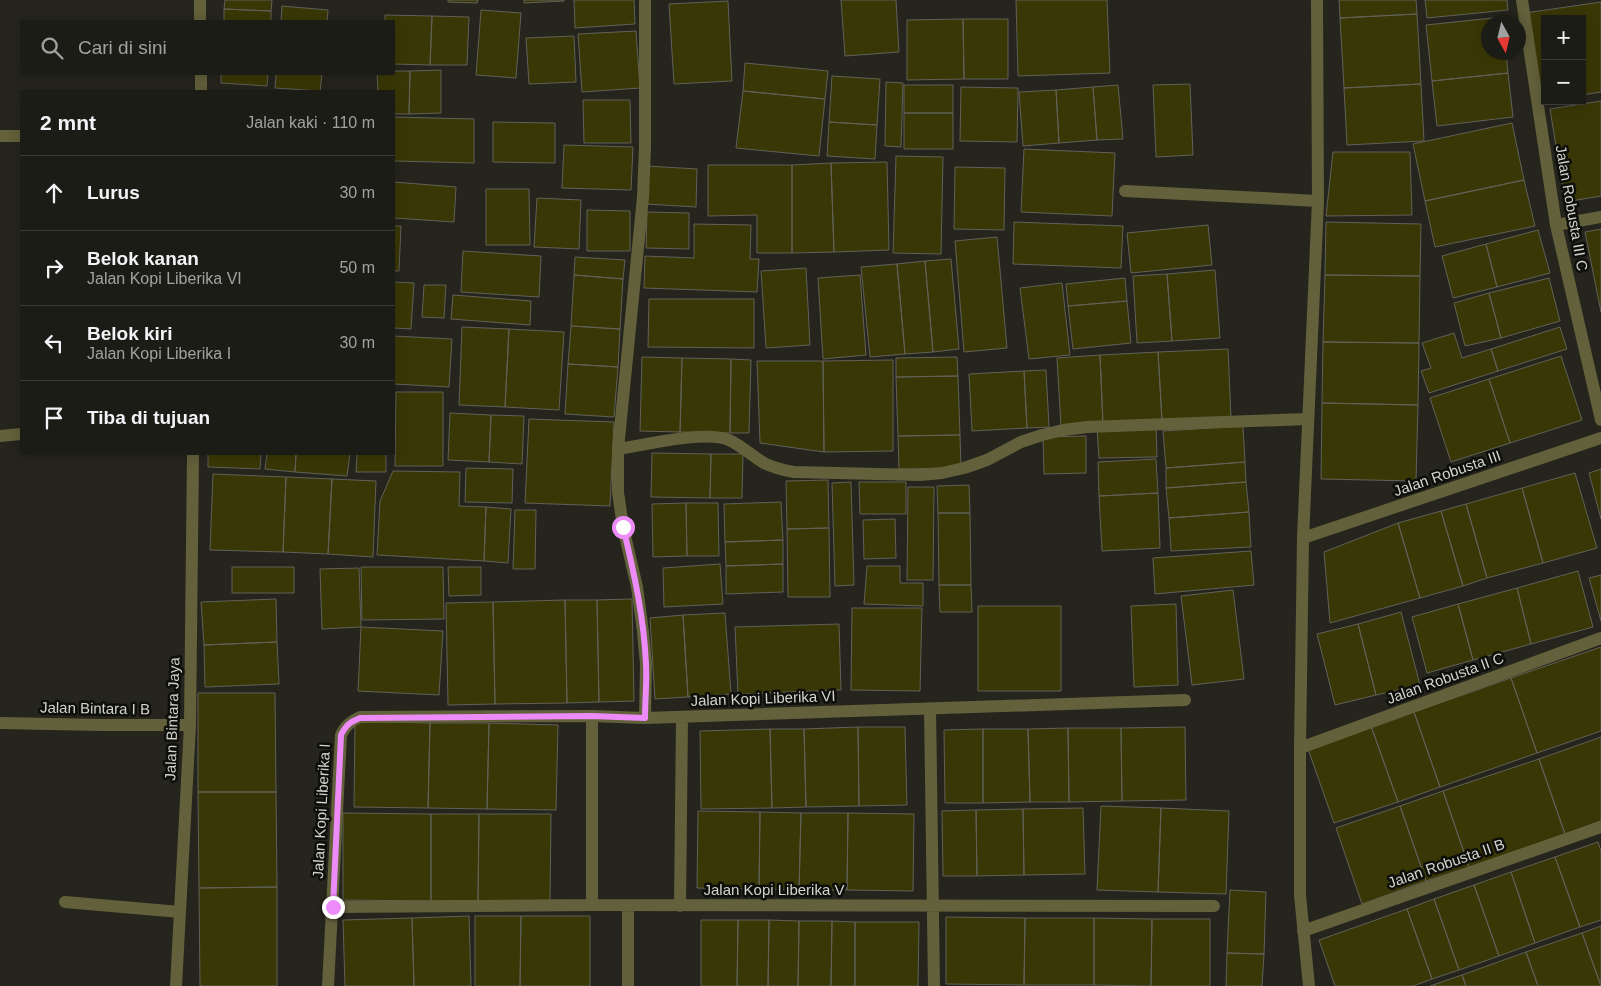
<!DOCTYPE html>
<html lang="id">
<meta charset="utf-8">
<style>
body{margin:0;font-family:Helvetica,sans-serif;background:#25251f;color:#f1f3f6}
.controls{position:absolute;right:15px;top:15px;display:grid;overflow:hidden;border-radius:0px;box-shadow:0 2px 12px #0003}
.controls button{width:45px;height:45px;display:grid;place-items:center;padding:0;border:0;border-bottom:1px solid #3a3a35;background:#1c1c16;color:#f1f3f6;font:25px sans-serif}
.compass{position:absolute;left:1481px;top:15px;width:45px;height:45px;border-radius:50%;background:#1c1c16;box-shadow:0 2px 12px #0003;rotate:172deg}
.stop{position:absolute;width:15px;height:15px;margin:-11px;border:4px solid #ed8cf9;border-radius:50%;background:#fff}
.stop.end{background:#ed8cf9;border-color:#fff;box-shadow:0 1px 5px #0008}
.list{margin:0;padding:0;list-style:none}
h2{display:flex;justify-content:space-between;align-items:center;height:65px;margin:0;padding:0 20px;font-size:21px}
h2 small{font-size:16px;font-weight:400;color:#a0a1a1}
.list li{display:grid;grid-template-columns:32px 1fr auto;gap:15px;align-items:center;box-sizing:border-box;height:75px;padding:0 20px;border-top:1px solid #3a3a35}
.list b{display:block;font-size:19px;white-space:nowrap}
.list p{margin:0;font-size:16px;white-space:nowrap;color:#a0a1a1}
.list em{font-size:16px;font-style:normal;color:#a0a1a1}
.icon{flex:none;width:28px;height:28px;fill:none;stroke:currentColor;stroke-width:2;stroke-linecap:round;stroke-linejoin:round}
.map{position:relative;flex:none;width:1601px;height:986px;overflow:hidden}
.search{position:absolute;background:#1c1c16;box-shadow:0 2px 12px #0003;left:20px;top:20px;width:375px;height:55px;display:flex;align-items:center;gap:12px;box-sizing:border-box;padding:0 18px;border-radius:0px;color:#a0a1a1;font-size:19px}
.panel{position:absolute;background:#1c1c16;box-shadow:0 2px 12px #0003;left:20px;top:90px;width:375px;height:365px;border-radius:0px}
.map>svg:first-child{display:block}
.building{fill:#3a3706;stroke:#616158}
.lines{fill:none;stroke-linecap:round;stroke-linejoin:round}
.minor{stroke:#63613b;stroke-width:12}
.route{stroke:#ed8cf9;stroke-width:6}
.labels{text-anchor:middle;dominant-baseline:central;stroke-width:5;stroke-linejoin:round;paint-order:stroke}
.street-label{font-size:15px;fill:#d3d3ce;stroke:#0e0e0a}
</style>
<div class="map">
<svg width="1601" height="986" viewBox="0 0 1601 986">
<rect width="100%" height="100%" fill="#25251d"/>
<!-- building -->
<path class="building" d="M225,0H272L271,11L224,9Z
M448,0H478L477,3L448,2Z
M524,0H564V1L524,3Z
M574,0H634L635,24L575,28Z
M841,0H896L899,52L845,56Z
M1016,0H1107L1110,73L1018,76Z
M1339,0H1416L1417,14L1340,18Z
M1425,0H1507L1508,10L1427,18Z
M728,1L732,81L674,84L669,4Z
M1601,2V92L1582,95V19H1545V101L1538,102L1525,13Z
M282,6L328,10L327,21H281Z
M224,9L271,11V21H224Z
M481,10L521,13L516,78L476,75Z
M1417,14L1421,84L1344,88L1340,18Z
M385,15L432,16L430,65L394,64V21H385Z
M432,16L469,17L467,65H430Z
M1502,17L1503,22H1488V52H1506L1508,73L1432,81L1426,25Z
M963,19H1008V79H964Z
M963,19L964,79L907,80V20Z
M636,31L640,88L582,92L578,34Z
M574,36L576,82L529,84L526,38Z
M745,63L828,71L825,99L743,91Z
M441,70V113L409,114L410,71Z
M394,71H410L409,114H394V91H378L377,74H394Z
M1508,73L1513,117L1437,126L1432,81Z
M221,74H268L267,86L221,83Z
M276,74H322L320,91L275,88Z
M832,76L880,79L877,125L829,122Z
M886,82L903,83L901,147L885,146Z
M1190,84L1193,155L1156,157L1153,85Z
M1421,84L1424,141L1347,145L1344,88Z
M904,85H953V113H904Z
M1118,85L1123,139L1097,140L1093,87Z
M961,87L1018,88L1017,142L960,141Z
M1093,87L1097,140L1059,143L1056,90Z
M1056,90L1059,143L1023,146L1019,92Z
M743,91L825,99L819,156L736,148Z
M583,100H630L631,143H584Z
M1601,101V196L1565,202L1550,109Z
M904,113H953V149H904Z
M394,117L474,119V163L394,161Z
M493,122L555,123V163L493,162Z
M829,122L877,125L875,159L827,156Z
M1512,123L1524,180L1425,201L1413,144Z
M564,145L633,147L631,190L562,188Z
M1024,149L1115,153L1112,216L1021,212Z
M1333,152H1410L1412,215L1326,216Z
M896,156L943,157L941,254L893,253Z
M887,162L889,250L834,252L831,163Z
M831,163L834,252L792,253V165Z
M708,165H792V253H757V215L708,216Z
M647,166L697,169L696,207L646,204Z
M955,167L1005,168L1004,230L954,229Z
M1524,180L1535,226L1435,247L1425,201Z
M394,182L456,187L454,222L394,218Z
M486,189H529L530,245H486Z
M537,198L581,200L579,249L534,247Z
M587,210L630,211V251H587Z
M647,212L689,213V249L646,248Z
M1014,222L1123,226L1121,268L1013,264Z
M1326,222L1421,224L1420,276L1325,275Z
M694,224L751,225L750,259H759L757,292L644,288L645,256L694,258Z
M1208,225L1212,265L1131,273L1127,233Z
M394,226H401L399,271H394Z
M1601,229V312L1585,232Z
M1538,230L1550,273L1497,287L1486,244Z
M997,237L1007,348L964,352L955,241Z
M1486,244L1497,287L1453,298L1442,256Z
M463,251L541,256L539,297L461,292Z
M575,257L625,260L623,279L574,275Z
M951,259L959,349L933,352L925,261Z
M925,261L933,352L905,354L897,264Z
M897,264L905,354L870,357L861,267Z
M806,268L810,345L766,348L761,271Z
M1215,270L1220,338L1172,341L1167,274Z
M1167,274L1172,341L1137,343L1133,276Z
M574,275L623,279L620,329L571,326Z
M860,275L866,355L823,359L818,278Z
M1325,275L1420,276L1419,343L1323,342Z
M1125,278L1127,301L1068,306L1066,284Z
M1549,278L1560,321L1501,338L1489,293Z
M394,282L414,283L411,329L394,328Z
M1062,283L1070,355L1029,359L1020,288Z
M424,285H446L444,318L422,317Z
M1489,293L1501,338L1465,346L1454,303Z
M453,295L531,301L530,325L451,319Z
M649,299H754V348L648,347Z
M1127,301L1131,343L1073,349L1068,306Z
M571,326L620,329L618,367L568,364Z
M462,327L509,329L505,407L459,405Z
M1560,327L1567,349L1498,371L1491,349Z
M509,329L564,332L559,410L505,407Z
M1454,333L1462,358L1491,349L1498,371L1429,393L1421,371L1431,368L1422,343Z
M394,336L452,339L449,387L394,384Z
M1323,342L1419,343L1418,405L1322,403Z
M1228,349L1231,418L1162,421L1158,352Z
M1158,352L1162,421L1103,424L1100,355Z
M1100,355L1103,424L1061,427L1057,358Z
M1561,356L1582,420L1510,443L1489,379Z
M642,357L682,358L680,432L640,431Z
M957,357L958,376L896,377V358Z
M682,358L731,359L730,433L680,432Z
M731,359L751,360L749,433H730Z
M893,360V451L824,452L823,361Z
M757,361H823L824,452L760,443Z
M568,364L618,367L614,417L565,414Z
M1046,370L1049,427L1027,428L1024,371Z
M1024,371L1027,428L972,431L969,374Z
M958,376L960,435L898,436L896,377Z
M1489,379L1510,443L1451,462L1430,398Z
M396,392H443V466H395Z
M1322,403L1418,405L1416,481L1321,479Z
M450,413L491,415L489,462L448,460Z
M491,415L524,416L522,464L489,462Z
M529,419L614,422L610,506L525,503Z
M1156,425L1157,457L1099,458L1097,428Z
M1243,426L1245,462L1166,468L1163,431Z
M960,435L961,468L899,469L898,436Z
M1086,436V473L1044,474L1043,437Z
M652,453L711,454L710,498L651,497Z
M208,454H261L260,469L208,467Z
M267,454H296L295,472L265,469Z
M296,454H350L347,476L295,472Z
M357,454H386V472H356Z
M711,454H743L742,498H710Z
M1156,459L1158,493L1099,496L1098,462Z
M1245,462L1246,482L1166,488V468Z
M466,468L513,469L512,503L465,502Z
M1601,469V519L1589,473Z
M393,471L460,472L459,506L486,507L484,561L377,555L380,501Z
M1575,473L1597,548L1543,563L1522,488Z
M213,474L286,477L283,552L210,550Z
M286,477L332,479L328,554L283,552Z
M332,479L376,481L373,557L328,554Z
M828,480L829,528L787,529L786,481Z
M851,482L854,585L835,586L832,483Z
M859,482H906V514H860Z
M1246,482L1249,512L1169,518L1166,488Z
M969,485L970,513H938L937,486Z
M908,487H934L933,580H907Z
M1522,488L1543,563L1487,578L1466,504Z
M1158,493L1160,548L1102,551L1099,496Z
M781,502L783,540L725,542L724,504Z
M686,503H718L719,556H687Z
M686,503L687,556L653,557L652,504Z
M1466,504L1487,578L1463,586L1441,511Z
M486,507L511,509L508,563L484,561Z
M515,510H536L535,569H513Z
M1441,511L1463,586L1420,598L1398,523Z
M1249,512L1251,547L1171,551L1169,518Z
M938,513H970L971,585H939Z
M895,519L896,558L864,559L863,520Z
M1398,523L1420,598L1330,623L1324,552Z
M829,528L830,597H788L787,529Z
M783,540V564L726,566L725,542Z
M1251,551L1254,585L1155,594L1153,558Z
M720,564L723,604L664,607L663,568Z
M783,564V592L726,594V566Z
M867,566H900V583H923V606L864,604Z
M232,567H294V593H232Z
M361,567H443L444,619L362,620Z
M448,567H481V595L449,596Z
M359,568L361,627L322,629L320,569Z
M1578,571L1593,627L1531,644L1517,588Z
M1601,575V621L1589,578Z
M939,585H971L972,612H940Z
M1517,588L1531,644L1473,660L1458,604Z
M1233,590L1244,679L1192,685L1181,596Z
M276,599L277,642L204,645L201,602Z
M632,599L634,701L599,702L597,600Z
M565,600L567,703L495,704L493,602Z
M565,600H597L599,702L567,703Z
M493,602L495,704L448,705L446,603Z
M1176,604L1178,685L1134,687L1131,606Z
M1458,604L1473,660L1427,673L1412,617Z
M978,606H1061V691H978Z
M852,608H922L920,691L851,690Z
M1401,612L1420,685L1376,695L1358,624Z
M725,613L731,694L688,697L683,615Z
M683,615L688,697L655,699L650,618Z
M839,624L841,690L738,694L735,627Z
M1358,624L1376,695L1335,705L1317,634Z
M361,627L443,631L439,695L358,691Z
M277,642L279,684L205,687L204,645Z
M1601,647V731L1537,753L1511,678Z
M1511,678L1537,753L1440,787L1414,712Z
M198,693H275L276,792H198Z
M1414,712L1440,787L1398,802L1371,726Z
M355,721L430,723L428,808L354,807Z
M430,723H489L487,809L428,808Z
M489,723L558,725L556,810L487,809Z
M1371,726L1398,802L1334,823L1308,749Z
M858,727L859,806L806,807L804,729Z
M858,727H905L907,805L859,806Z
M1185,727L1186,800L1122,801L1121,728Z
M1068,728L1069,802H1030L1028,729Z
M1068,728H1121L1122,801L1069,802Z
M770,729L772,808L701,809L700,731Z
M770,729H804L806,807L772,808Z
M983,729V803H945L944,730Z
M983,729H1028L1030,802L983,803Z
M1601,737V821L1565,834L1539,759Z
M1539,759L1565,834L1469,867L1443,791Z
M1443,791L1469,867L1426,881L1400,806Z
M198,792H276L277,887L199,888Z
M1101,806L1161,808L1158,892L1097,890Z
M1400,806L1426,881L1362,904L1336,828Z
M1083,808L1085,874L1024,875L1023,809Z
M1161,808L1229,811L1226,894L1158,892Z
M1023,809L1024,875L977,876L976,810Z
M976,810L977,876H943L942,811Z
M698,811L760,812L759,889L697,888Z
M760,812L801,813L799,890L759,889Z
M343,813L431,814V901L343,900Z
M801,813H848L847,890H799Z
M848,813L914,814L913,891L847,890Z
M431,814H479L478,901H431Z
M479,814H551L550,901H478Z
M1598,842L1601,851V920L1580,927L1555,857Z
M1555,857L1580,927L1535,943L1511,872Z
M1511,872L1535,943L1499,956L1474,885Z
M1474,885L1499,956L1459,970L1434,899Z
M277,887V986H200L199,888Z
M1230,890L1266,892L1264,954L1227,953Z
M1434,899L1459,970L1432,979L1407,909Z
M1407,909L1432,979L1413,986H1335L1319,940Z
M469,916L471,986H414L412,918Z
M475,916H521L520,986H475Z
M521,916H590V986H520Z
M946,917L1025,918L1024,985L946,984Z
M412,918L414,986H345L343,920Z
M1025,918H1094V985H1024Z
M1094,918L1152,919L1151,986L1094,985Z
M1152,919H1210V986H1151Z
M701,920H738L737,986H701Z
M738,920H769L768,986H737Z
M769,920L799,921L798,986H768Z
M799,921H832L831,986H798Z
M832,921L855,922V986H831Z
M855,922H919L918,986H855Z
M1601,926V986L1582,933Z
M1582,933L1601,986H1538L1526,952Z
M1526,952L1538,986H1466L1462,975Z
M1227,953L1264,954L1262,986H1226Z
M1462,975L1466,986H1430Z"/>
<g class="lines">
<!-- minor -->
<path class="minor" d="M200,0V21
M1522,0L1556,225L1601,420
M201,74V91
M0,136H21
M1125,191L1318,201
M1556,225L1601,217
M0,436L21,434
M618,449C645,445 705,430 729,440C742,446 752,456 764,463C774,468 783,470 794,472L920,475L942,473L964,468L987,460L1021,442L1042,435L1063,430L1087,427L1308,419
M1303,538L1601,438
M930,709L934,986
M592,716V905
M645,718L646,664L643,632L637,587L623,527L618,492V449L643,197L645,147V0
M0,723L103,725H190
M1300,748L1601,638
M65,902L180,912
M680,906L682,717
M333,907L592,905L1214,906
M1303,931L1601,827
M176,986L190,725L193,454
M328,986L341,735C346,725 350,722 360,717L592,716L645,718L1185,700
M628,986V906
M1309,986L1300,895V748L1303,538L1318,201L1317,0"/>
</g>
<g class="lines">
<!-- route -->
<path class="route" d="M333,907L341,735C346,725 350,722 360,718L592,716L645,718C645,700 647,682 646,664C644,618 634,572 623,527"/>
</g>
<g class="labels">
<!-- street labels -->
<g class="street-label">
<text transform="translate(1572 208) rotate(80)">Jalan Robusta III C</text>
<text transform="translate(1447 473) rotate(-19)">Jalan Robusta III</text>
<text transform="translate(1445 678) rotate(-20)">Jalan Robusta II C</text>
<text transform="translate(763 698) rotate(-2)">Jalan Kopi Liberika VI</text>
<text transform="translate(95 708) rotate(1)">Jalan Bintara I B</text>
<text transform="translate(172 719) rotate(-88)">Jalan Bintara Jaya</text>
<text transform="translate(321 811) rotate(-87)">Jalan Kopi Liberika I</text>
<text transform="translate(1446 863) rotate(-19)">Jalan Robusta II B</text>
<text x="774" y="889">Jalan Kopi Liberika V</text>
</g>
</g>
</svg>
<div class="controls">
<button>+</button>
<button>−</button>
</div>
<svg class="compass" viewBox="-18 -18 36 36"><path d="M0-13l5 13h-10z" fill="#e53935"/><path d="M0 13l5-13h-10z" fill="#a0a1a1"/></svg>
<div class="stop" style="left:623px;top:527px"></div>
<div class="stop end" style="left:333px;top:907px"></div>
<div class="search"><svg class="icon" aria-label="search" viewBox="0 0 24 24"><circle cx="10" cy="10" r="6"/><path d="M15 15l6 6"/></svg>Cari di sini</div>
<section class="panel">
<h2>2 mnt<small>Jalan kaki · 110 m</small></h2>
<ul class="list">
<li><svg class="icon" aria-label="ahead" viewBox="0 0 24 24"><path d="M12 20V5M6 11l6-6 6 6"/></svg><div><b>Lurus</b></div><em>30 m</em></li>
<li><svg class="icon" aria-label="right" viewBox="0 0 24 24"><path d="M7 20v-9h11M14 6l5 5-5 5"/></svg><div><b>Belok kanan</b><p>Jalan Kopi Liberika VI</p></div><em>50 m</em></li>
<li><svg class="icon" aria-label="left" viewBox="0 0 24 24"><path d="M17 20v-9H6M10 6l-5 5 5 5"/></svg><div><b>Belok kiri</b><p>Jalan Kopi Liberika I</p></div><em>30 m</em></li>
<li><svg class="icon" aria-label="arrive" viewBox="0 0 24 24"><path d="M6 21V4h12l-3 4 3 4H6"/></svg><div><b>Tiba di tujuan</b></div></li>
</ul>
</section>
</div>
